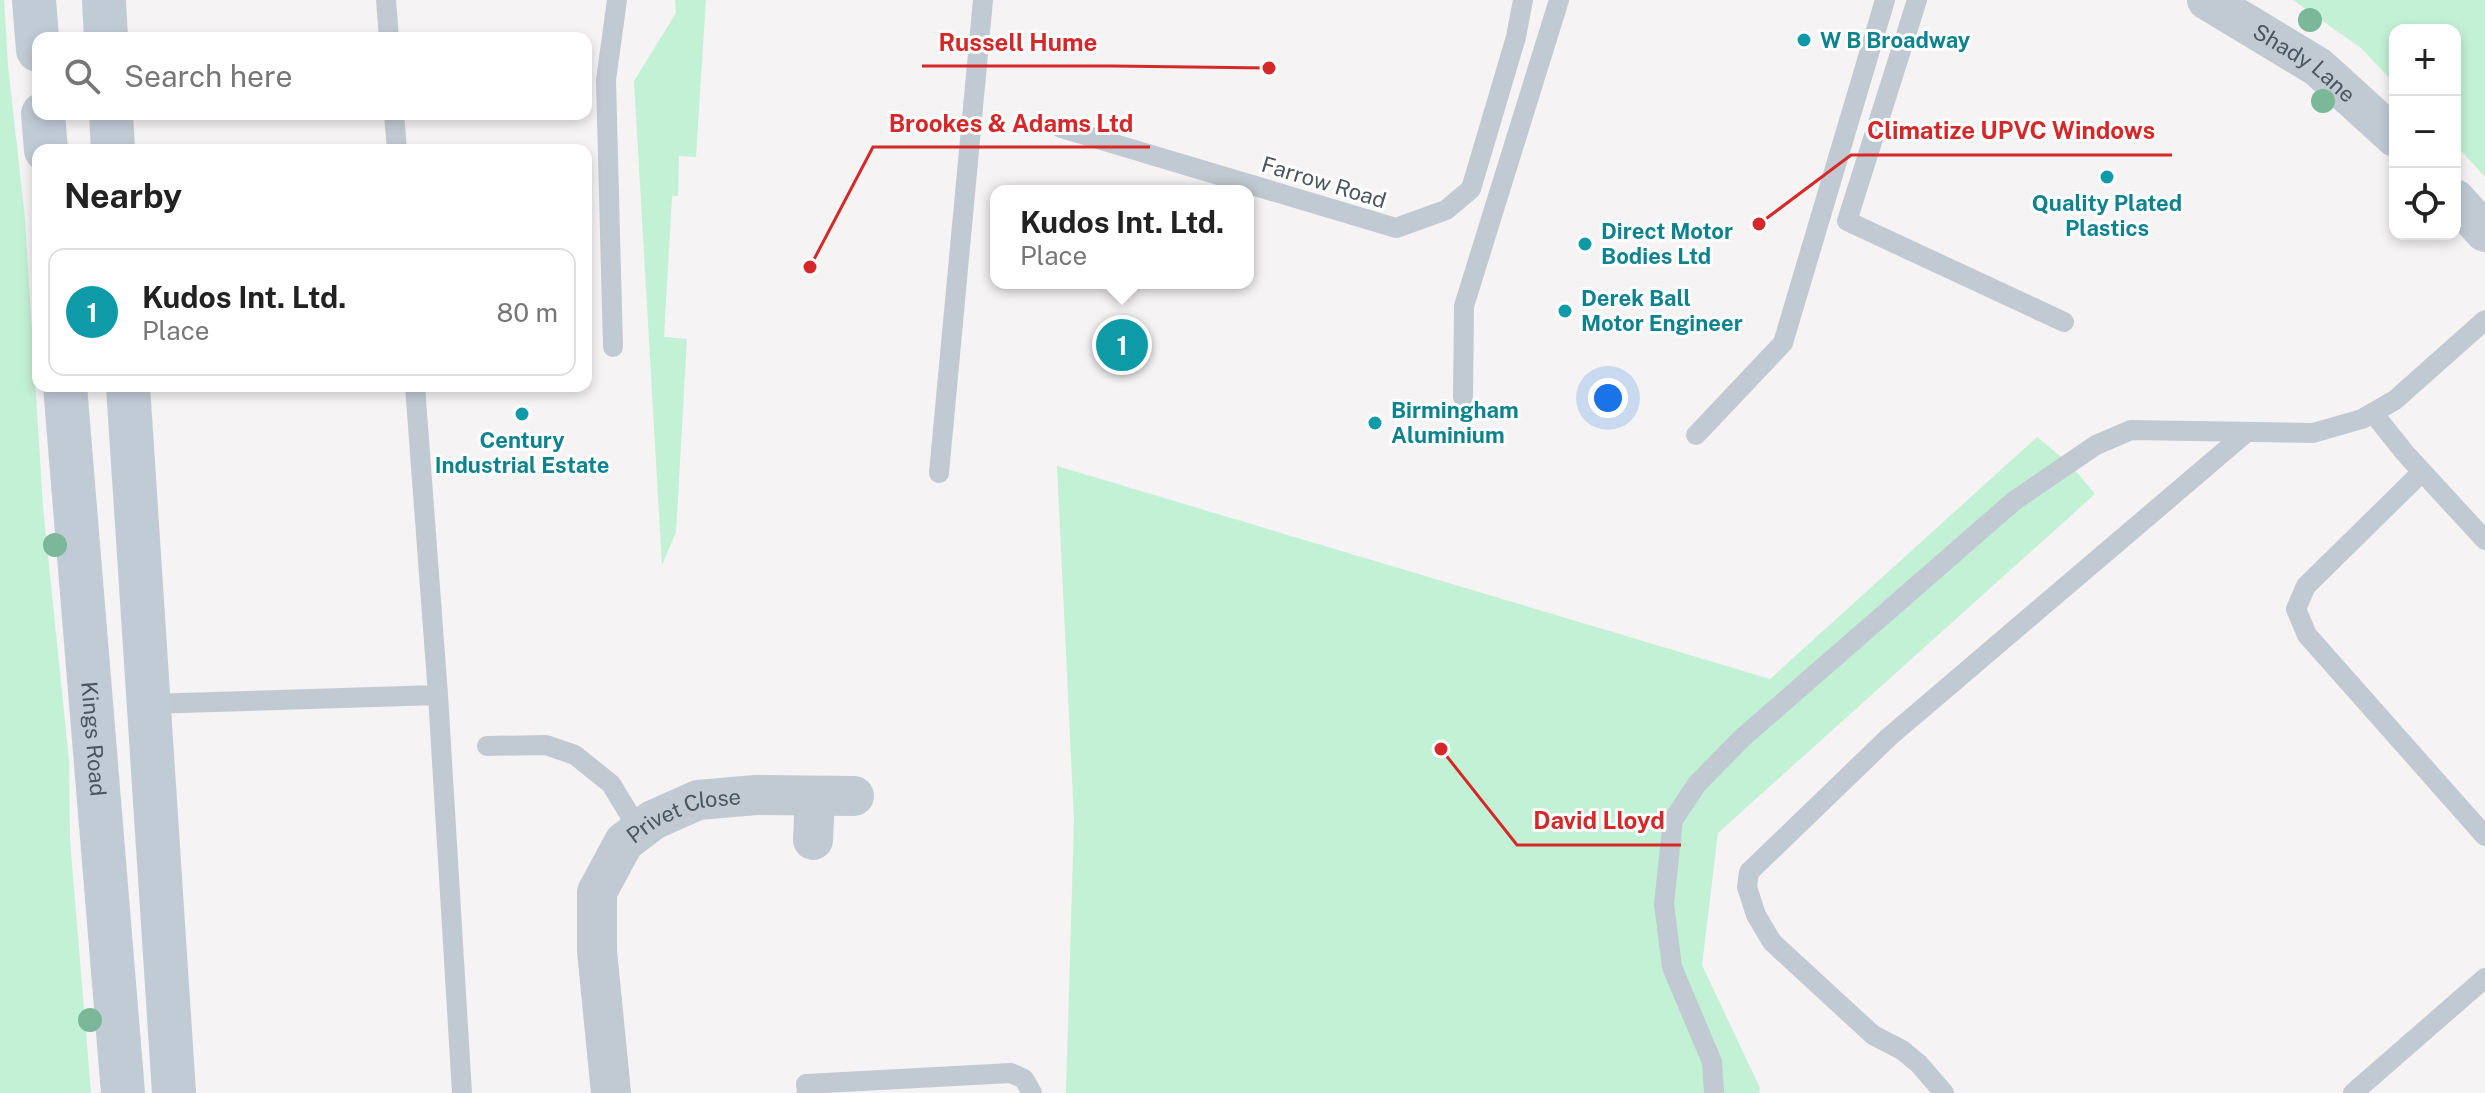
<!DOCTYPE html>
<meta charset="utf-8">
<style>
body{margin:0;font-family:"Public Sans",sans-serif;background:#f2f2f2;color:#222}
.controls{position:absolute;right:24px;top:24px;display:grid;overflow:hidden;border-radius:16px;box-shadow:0 4px 12px #0003}
.controls button{width:72px;height:72px;display:grid;place-items:center;padding:0;border:0;border-bottom:2px solid #e0e0e0;background:#fff;color:#222;font:40px sans-serif}
.you{position:absolute;left:1608px;top:398px;width:28px;height:28px;margin:-20px;border:6px solid #fff;border-radius:50%;background:#1a73e8;box-shadow:0 0 0 12px #1a73e833}
.badge{display:grid;place-items:center;width:52px;height:52px;border-radius:50%;background:#1a73e8;color:#fff;font-size:26px;font-weight:700}
.pin{position:absolute;translate:-50% -50%;border:4px solid #fff;box-shadow:0 2px 8px #0006}
.popup{position:absolute;left:990px;top:185px;width:264px;height:104px;box-sizing:border-box;display:grid;place-content:center;border-radius:16px;background:#fff;filter:drop-shadow(0 2px 6px #0005);font-size:26px;white-space:nowrap;color:#767676}
.popup b{font-size:30px;color:#222}
.popup::after{content:'';position:absolute;left:50%;top:100%;margin-left:-16px;border:16px solid transparent;border-top-color:#fff}
.list{margin:0;padding:0;list-style:none}
h2{display:flex;justify-content:space-between;align-items:center;height:104px;margin:0;padding:0 32px;font-size:34px}
h2 small{font-size:26px;font-weight:400;color:#767676}
.list li{display:grid;grid-template-columns:52px 1fr auto;gap:24px;align-items:center;box-sizing:border-box;height:128px;margin:0 16px 16px;padding:0 16px;border:2px solid #e0e0e0;border-radius:16px}
.list b{display:block;font-size:30px;white-space:nowrap}
.list p{margin:0;font-size:26px;white-space:nowrap;color:#767676}
.list em{font-size:26px;font-style:normal;color:#767676}
.icon{flex:none;width:44px;height:44px;fill:none;stroke:currentColor;stroke-width:2;stroke-linecap:round;stroke-linejoin:round}
.map{position:relative;flex:none;width:2485px;height:1093px;overflow:hidden}
.search{position:absolute;background:#fff;box-shadow:0 4px 12px #0003;left:32px;top:32px;width:560px;height:88px;display:flex;align-items:center;gap:20px;box-sizing:border-box;padding:0 28px;border-radius:16px;color:#767676;font-size:30px}
.panel{position:absolute;background:#fff;box-shadow:0 4px 12px #0003;left:32px;top:144px;width:560px;height:248px;border-radius:16px}
.map>svg:first-child{display:block}
.green{fill:#c3f1d5}
.lines{fill:none;stroke-linecap:round;stroke-linejoin:round}
.service{stroke:#c1cad2;stroke-width:20}
.minor{stroke:#c1cad2;stroke-width:40}
.secondary{stroke:#c1cbd6;stroke-width:44}
.tree{fill:#7bb799}
.culture-dot{fill:#0f9aa8;stroke:#fff;stroke-width:3}
.labels{text-anchor:middle;dominant-baseline:central;stroke-width:6;stroke-linejoin:round;paint-order:stroke}
.culture-label{font-size:22px;font-weight:bold;fill:#0d838f;stroke:#fff;text-anchor:start}
.street-label{font-size:22px;fill:#4a5661;stroke:#fff}
.leader{fill:none;stroke:#d62828;stroke-width:3}
.callout-dot{fill:#d62828;stroke:#fff;stroke-width:3}
.callout-label{font-size:24px;text-anchor:middle;font-weight:bold;fill:#d62828;stroke:#fff;stroke-width:6;stroke-linejoin:round;paint-order:stroke}
</style>
<div class="map">
<svg width="2485" height="1093" viewBox="0 0 2485 1093">
<rect width="100%" height="100%" fill="#f5f3f3"/>
<!-- green -->
<path class="green" d="M0,0H4L8,65L25,218L43,507L69,760L70,840L91,1093H0Z
M675,0H706L696,157L679,156L678,196H672L664,337L687,339L676,532L662,565L634,81L676,13Z
M2293,0H2485V177L2455,144V30H2395V84L2361,48Z
M2037,437L2070,464L2095,494L1718,833L1702,965L1760,1088L1759,1093H1066L1074,820L1057,466L1770,679Z"/>
<g class="lines">
<!-- service -->
<path class="service" d="M386,0L389,38
M1917,0L1847,221L2064,322
M394,114L397,150
M1061,128L1396,228L1446,210L1471,189L1516,37L1523,0
M613,347L606,80L617,0
M415,386L438,695
M1463,397L1464,306L1559,0
M2373,413L2405,453L2485,540
M1696,435L1783,343L1885,0
M2422,472L2306,586L2296,609L2307,635L2485,836
M939,473L983,0
M148,704L438,695L462,1093
M487,746L546,745L575,755L611,784L639,830
M807,1093L806,1084L1011,1073L1024,1079L1032,1093
M1714,1093L1712,1062L1672,967L1664,904L1673,820L1697,784L1741,739L2014,501L2096,445L2131,430L2313,433L2362,419L2395,400L2485,320
M1944,1093L1919,1064L1902,1050L1873,1035L1772,942L1756,915L1747,887L1749,872L1889,737L2247,432
M2353,1093L2485,978"/>
<!-- minor -->
<g class="minor">
<path id="s1" d="M2207,0L2318,67L2395,137"/>
<path d="M2455,199L2485,232"/>
<path d="M813,840L815,796"/>
<path id="s2" d="M611,1093L597,951V892L624,842L653,820L698,800L756,795L854,796"/>
</g>
<!-- secondary -->
<g class="secondary">
<path d="M34,0L38,50"/>
<path d="M104,0L106,38"/>
<path d="M43,114L46,150"/>
<path d="M111,114L113,150"/>
<path id="s3" d="M65,386L123,1093"/>
<path d="M128,386L174,1093"/>
</g>
</g>
<!-- trees -->
<g class="tree">
<circle cx="2310" cy="20" r="12"/>
<circle cx="2323" cy="101" r="12"/>
<circle cx="55" cy="545" r="12"/>
<circle cx="90" cy="1020" r="12"/>
</g>
<!-- markers -->
<g class="culture-dot">
<circle cx="1804" cy="40" r="8"/>
<circle cx="2107" cy="177" r="8"/>
<circle cx="1585" cy="244" r="8"/>
<circle cx="1565" cy="311" r="8"/>
<circle cx="522" cy="414" r="8"/>
<circle cx="1375" cy="423" r="8"/>
</g>
<g class="labels">
<!-- culture labels -->
<g class="culture-label">
<text x="1820" y="40">W B Broadway</text>
<text x="2107" y="203" text-anchor="middle">Quality Plated<tspan x="2107" dy="25">Plastics</tspan></text>
<text x="1601" y="231">Direct Motor<tspan x="1601" dy="25">Bodies Ltd</tspan></text>
<text x="1581" y="298">Derek Ball<tspan x="1581" dy="25">Motor Engineer</tspan></text>
<text x="1391" y="410">Birmingham<tspan x="1391" dy="25">Aluminium</tspan></text>
<text x="522" y="440" text-anchor="middle">Century<tspan x="522" dy="25">Industrial Estate</tspan></text>
</g>
<!-- street labels -->
<g class="street-label">
<text stroke="none"><textPath href="#s1" startOffset="116">Shady Lane</textPath></text>
<text transform="translate(1324 182) rotate(17)">Farrow Road</text>
<text stroke="none"><textPath href="#s3" startOffset="354">Kings Road</textPath></text>
<text stroke="none"><textPath href="#s2" startOffset="326">Privet Close</textPath></text>
</g>
</g>
<!-- callouts -->
<path class="leader" d="M1269 68L1113 66H922M810 267L873 147H1150M1759 224L1851 155H2172M1441 749L1517 845H1681"/>
<g class="callout-dot">
<circle cx="1269" cy="68" r="8"/>
<circle cx="810" cy="267" r="8"/>
<circle cx="1759" cy="224" r="8"/>
<circle cx="1441" cy="749" r="8"/>
</g>
<g class="callout-label">
<text x="1018" y="51">Russell Hume</text>
<text x="1011" y="132">Brookes &amp; Adams Ltd</text>
<text x="2011" y="139">Climatize UPVC Windows</text>
<text x="1599" y="829">David Lloyd</text>
</g>
</svg>
<div class="controls">
<button>+</button>
<button>−</button>
<button><svg class="icon" aria-label="locate" viewBox="0 0 24 24"><circle cx="12" cy="12" r="6"/><path d="M12 2v4M12 18v4M2 12h4M18 12h4"/></svg></button>
</div>
<div class="you"></div>
<div class="pin badge" style="left:1122px;top:345px;background:#0f9aa8">1</div>
<div class="popup"><b>Kudos Int. Ltd.</b>Place</div>
<div class="search"><svg class="icon" aria-label="search" viewBox="0 0 24 24"><circle cx="10" cy="10" r="6"/><path d="M15 15l6 6"/></svg>Search here</div>
<section class="panel">
<h2>Nearby<small></small></h2>
<ul class="list">
<li><span class="badge" style="background:#0f9aa8">1</span><div><b>Kudos Int. Ltd.</b><p>Place</p></div><em>80 m</em></li>
</ul>
</section>
</div>
